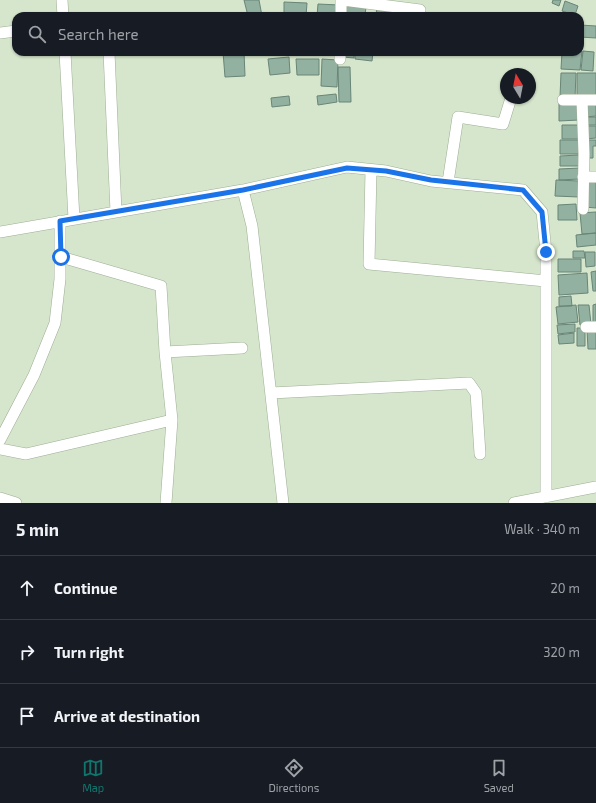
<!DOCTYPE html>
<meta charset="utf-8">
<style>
body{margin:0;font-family:"Exo 2",sans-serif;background:#242831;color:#f1f3f6}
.compass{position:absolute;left:500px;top:68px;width:36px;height:36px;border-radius:50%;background:#171b24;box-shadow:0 1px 3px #0004;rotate:350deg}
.stop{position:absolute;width:12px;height:12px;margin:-9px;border:3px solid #1a73e8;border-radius:50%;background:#fff}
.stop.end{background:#1a73e8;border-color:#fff;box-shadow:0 1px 4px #0008}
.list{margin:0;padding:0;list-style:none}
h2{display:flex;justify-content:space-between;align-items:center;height:52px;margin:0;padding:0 16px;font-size:17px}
h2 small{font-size:13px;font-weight:400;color:#9ea1a6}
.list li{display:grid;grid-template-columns:26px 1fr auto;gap:12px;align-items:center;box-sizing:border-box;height:64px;padding:0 16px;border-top:1px solid #363941}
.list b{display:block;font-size:15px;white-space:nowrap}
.list em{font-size:13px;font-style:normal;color:#9ea1a6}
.icon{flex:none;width:22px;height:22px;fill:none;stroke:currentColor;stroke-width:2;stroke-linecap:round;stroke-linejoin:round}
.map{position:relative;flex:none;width:596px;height:503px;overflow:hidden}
.search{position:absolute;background:#171b24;box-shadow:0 1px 3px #0004;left:12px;right:12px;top:12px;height:44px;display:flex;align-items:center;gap:10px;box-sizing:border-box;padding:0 14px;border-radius:12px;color:#9ea1a6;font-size:15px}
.sheet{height:244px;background:#171b24}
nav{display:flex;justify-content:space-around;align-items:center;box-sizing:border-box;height:56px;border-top:1px solid #363941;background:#171b24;font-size:11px;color:#9ea1a6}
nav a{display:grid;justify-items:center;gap:2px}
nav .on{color:#0f766e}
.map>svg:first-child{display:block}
.building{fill:#93b1a1;stroke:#688576}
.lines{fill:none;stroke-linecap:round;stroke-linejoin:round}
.minor-casing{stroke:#9eae95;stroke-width:12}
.minor{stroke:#fff;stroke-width:11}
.route{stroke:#1a73e8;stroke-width:5}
</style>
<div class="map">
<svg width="596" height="503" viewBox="0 0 596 503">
<rect width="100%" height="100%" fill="#d5e6cc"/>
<!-- building -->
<path class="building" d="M244,0H259L262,16H248Z
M553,0H561L559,6L552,3Z
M565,1L578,6L575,15L562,11Z
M284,2L307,3L306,16H284Z
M318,4L339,5V16H317Z
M346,5L366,7L365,16H344Z
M377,6L395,8L393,16H376Z
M580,25L596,26V38L580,37Z
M580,51H582L580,70L561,69L562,52Z
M583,51L594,52L593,71L581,70Z
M223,52H244L245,76L225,77Z
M313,52H336V54L313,55Z
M343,52H354V58L343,57Z
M355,52H373L372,61L355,59Z
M289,57L290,73L270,75L268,59Z
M296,59H319V75H297Z
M322,59L338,60L337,87L321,86Z
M338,67H350L351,102H339Z
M561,73H576L575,98L560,97Z
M577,73H596V98H577Z
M336,94L337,102L318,105L317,96Z
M289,96L290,105L272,107L271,98Z
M578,102L579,120L559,121V103Z
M596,103V116L585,117V104Z
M586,117H596V125H586Z
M562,125H580V139H562Z
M586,126H596V138L586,139Z
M560,140H579V154H560Z
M585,140H596V146H593V158H585Z
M579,155V166H560V156Z
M580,168V179L559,180V169Z
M556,180L579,181V197L555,196Z
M586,180L596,181V208L584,207Z
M576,204L577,220H558V205Z
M596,212V233L582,234L580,213Z
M596,233V245L577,247L576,235Z
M573,251H584L585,258H573Z
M585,252H595V266L586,267Z
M558,259H581V272H558Z
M596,271V291H593L591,272Z
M587,273L588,293L559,295L558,275Z
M571,296L572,306H559V297Z
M596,304V323H593V305Z
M576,305L578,322L558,324L556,307Z
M578,305H589L591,324L580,325Z
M575,324V332L558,334L557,325Z
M577,328H585V346H577Z
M587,330H596V349H588Z
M574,333V343L559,344L558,335Z"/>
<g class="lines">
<defs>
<path id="minor" d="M62,0L63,16
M343,0L420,10
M341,16V0
M0,33L16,31
M65,52L74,219
M109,52L116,212
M340,59V52
M563,100H596
M582,100L584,154L583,209
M371,170L369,264L546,281
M583,177H596
M448,182L458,117L503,124L511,98
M243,190L252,226L283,503
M0,232L243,190L347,167L386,171L431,181L523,190L542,212L546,252V497
M61,257L161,286L165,352L172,420L166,503
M586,327H596
M165,352L242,348
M271,393L469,383L476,393L480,454
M0,440L34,375L55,323L60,279V221
M0,449L26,454L172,420
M0,498L16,503
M514,503L596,487"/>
</defs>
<!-- minor casing -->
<use href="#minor" class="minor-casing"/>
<!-- minor -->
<use href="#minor" class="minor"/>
</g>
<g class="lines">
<!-- route -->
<path class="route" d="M61,257L60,221L243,190L347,168L386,171L431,180L523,190L542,212L546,252"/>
</g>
</svg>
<svg class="compass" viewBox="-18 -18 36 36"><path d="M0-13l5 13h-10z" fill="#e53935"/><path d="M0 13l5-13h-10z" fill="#9ea1a6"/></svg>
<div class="stop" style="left:61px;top:257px"></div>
<div class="stop end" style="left:546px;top:252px"></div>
<div class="search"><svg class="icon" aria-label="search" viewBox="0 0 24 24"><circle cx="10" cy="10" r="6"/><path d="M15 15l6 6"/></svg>Search here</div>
</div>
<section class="sheet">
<h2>5 min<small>Walk · 340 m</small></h2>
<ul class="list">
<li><svg class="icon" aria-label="ahead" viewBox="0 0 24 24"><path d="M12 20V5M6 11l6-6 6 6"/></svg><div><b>Continue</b></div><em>20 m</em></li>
<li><svg class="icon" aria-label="right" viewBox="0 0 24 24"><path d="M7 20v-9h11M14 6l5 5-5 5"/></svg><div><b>Turn right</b></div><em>320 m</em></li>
<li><svg class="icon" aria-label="arrive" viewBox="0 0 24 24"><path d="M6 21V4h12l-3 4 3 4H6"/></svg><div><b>Arrive at destination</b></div></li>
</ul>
</section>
<nav>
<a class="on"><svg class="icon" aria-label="map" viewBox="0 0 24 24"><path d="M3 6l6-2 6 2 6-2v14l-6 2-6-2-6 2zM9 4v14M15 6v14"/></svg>Map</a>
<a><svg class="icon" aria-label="directions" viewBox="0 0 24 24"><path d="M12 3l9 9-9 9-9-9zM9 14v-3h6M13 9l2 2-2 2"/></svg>Directions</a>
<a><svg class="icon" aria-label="saved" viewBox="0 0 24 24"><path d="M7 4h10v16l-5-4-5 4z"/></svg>Saved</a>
</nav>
